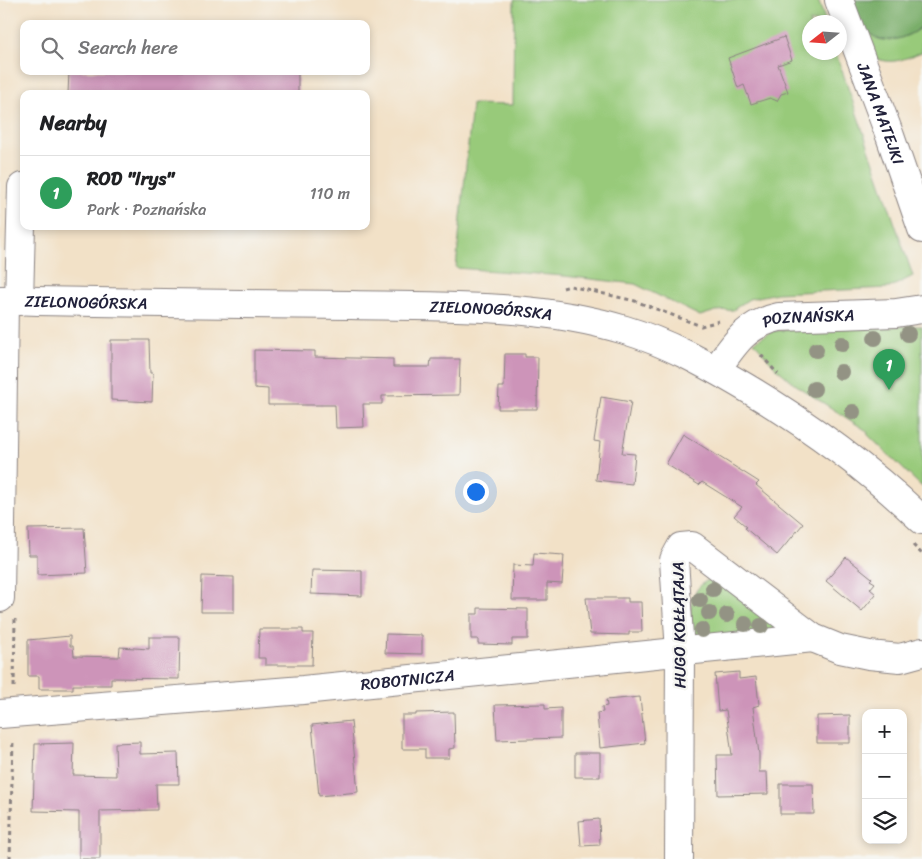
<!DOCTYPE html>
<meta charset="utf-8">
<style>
body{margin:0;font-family:Sriracha,sans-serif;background:#f2f2f2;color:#202124}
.controls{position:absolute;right:15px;bottom:15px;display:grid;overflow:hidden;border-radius:10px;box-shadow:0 2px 8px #0003}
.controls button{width:45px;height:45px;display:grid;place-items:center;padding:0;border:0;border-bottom:1px solid #e0e0e0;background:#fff;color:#202124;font:25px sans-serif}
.compass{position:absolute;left:802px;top:15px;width:45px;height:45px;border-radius:50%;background:#fff;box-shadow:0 2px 8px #0003;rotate:253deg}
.you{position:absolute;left:475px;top:491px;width:18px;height:18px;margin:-12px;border:4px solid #fff;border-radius:50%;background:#1a73e8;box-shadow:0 0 0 8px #1a73e833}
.badge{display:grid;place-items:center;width:32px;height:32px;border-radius:50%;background:#d1495b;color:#fff;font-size:16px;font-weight:700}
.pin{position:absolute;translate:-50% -41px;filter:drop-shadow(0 1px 2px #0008)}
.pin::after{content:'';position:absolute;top:26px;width:18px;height:15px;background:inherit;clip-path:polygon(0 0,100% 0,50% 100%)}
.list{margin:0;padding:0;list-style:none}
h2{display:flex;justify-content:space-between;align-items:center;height:65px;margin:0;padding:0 20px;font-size:21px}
h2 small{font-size:16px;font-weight:400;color:#757577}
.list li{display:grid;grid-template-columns:32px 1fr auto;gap:15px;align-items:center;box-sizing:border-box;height:75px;padding:0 20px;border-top:1px solid #e0e0e0}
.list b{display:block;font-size:19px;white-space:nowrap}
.list p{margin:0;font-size:16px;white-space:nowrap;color:#757577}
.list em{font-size:16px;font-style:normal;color:#757577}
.icon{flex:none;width:28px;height:28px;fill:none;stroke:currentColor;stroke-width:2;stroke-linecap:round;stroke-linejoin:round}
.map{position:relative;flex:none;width:922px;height:859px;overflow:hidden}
.search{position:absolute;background:#fff;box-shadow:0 2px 8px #0003;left:20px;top:20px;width:350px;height:55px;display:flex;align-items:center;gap:12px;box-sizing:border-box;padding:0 18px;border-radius:10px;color:#757577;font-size:19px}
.panel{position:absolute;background:#fff;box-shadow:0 2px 8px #0003;left:20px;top:90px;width:350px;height:140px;border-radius:10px}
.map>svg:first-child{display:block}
.green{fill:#98ca7a;stroke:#5d765a}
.forest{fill:#7aae6a;stroke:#4e6852}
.building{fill:#cd94b9}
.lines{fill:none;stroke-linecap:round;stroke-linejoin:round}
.minor-casing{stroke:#8a8281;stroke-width:30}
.path{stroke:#8a8281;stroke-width:3;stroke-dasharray:4 4;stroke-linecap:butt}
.minor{stroke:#fff;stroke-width:28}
.tree{fill:#939384}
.labels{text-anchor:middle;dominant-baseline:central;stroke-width:5;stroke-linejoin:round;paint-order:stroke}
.street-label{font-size:16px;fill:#22223b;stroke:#f6f6f2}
</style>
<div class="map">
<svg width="922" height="859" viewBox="0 0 922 859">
<rect width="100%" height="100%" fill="#f6f6f2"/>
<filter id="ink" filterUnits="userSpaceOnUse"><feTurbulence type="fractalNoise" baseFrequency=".02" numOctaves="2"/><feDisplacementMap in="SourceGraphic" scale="10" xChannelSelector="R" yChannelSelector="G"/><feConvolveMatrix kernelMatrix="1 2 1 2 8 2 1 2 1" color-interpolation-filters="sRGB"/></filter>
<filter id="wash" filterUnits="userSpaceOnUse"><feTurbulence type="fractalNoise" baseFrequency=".0096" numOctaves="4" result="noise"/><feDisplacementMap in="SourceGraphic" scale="20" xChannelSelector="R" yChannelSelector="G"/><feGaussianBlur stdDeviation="1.12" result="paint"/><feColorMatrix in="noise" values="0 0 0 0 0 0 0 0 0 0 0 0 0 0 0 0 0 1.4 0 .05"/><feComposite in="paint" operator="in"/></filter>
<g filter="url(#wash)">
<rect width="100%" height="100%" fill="#f2e1c7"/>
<!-- green -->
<path class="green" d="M514,0H818L826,22H810V52L836,53L913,276L889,288L777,293L749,299L733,310L716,311L700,316L635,284L564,276L456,268L472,104L513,105Z
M922,26V52C902,59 894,66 872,57L865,32C870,33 871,35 875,37C889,45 912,36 922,26Z
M922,326V487L868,435L867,431L800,388L777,369L754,342L773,331L817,328Z
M708,580H716L782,629L693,640C690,618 686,592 708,580Z"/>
<!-- forest -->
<path class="forest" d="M850,0H922V26C912,35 893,43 879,39C874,37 871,33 865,32Z"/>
<g id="blocks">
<!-- building -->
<path class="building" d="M784,37L792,60L778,65L788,92L781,94L777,101L770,98L751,104L744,85L738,88L728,58Z
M69,71H298V94H68Z
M111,340H149L150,373H153L152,402L111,400Z
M254,350L315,351V357L393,359V367H430L431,359H460L459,395L382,396V404H363L364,427L336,428L335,405H268V389L254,388Z
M505,354H525V357H538L537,409H498L499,387H504Z
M601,397L631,402L622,453L635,454L632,484L596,480L600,442L594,441Z
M683,434L759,482L756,485L803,524L777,555L745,528L747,527L734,516L742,507L702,482L699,485L666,464Z
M84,528L87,573L37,575V555H29L28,529Z
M534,553L564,555L562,584L547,583V600H512L513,565L533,566Z
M846,557L872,578L870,580L875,583L870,589L876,594L862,611L826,581Z
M312,570L362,571V596L311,594Z
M202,576L234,577V612H201Z
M586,598H628V602H641L642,632H629V635L590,634Z
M478,608L528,609V639H512V645L478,644V639H471V614H478Z
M259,629H303V633H313L312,665H265V658H258Z
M386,634L422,635V654L385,653Z
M70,636V646H73L74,656L119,657L120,647L149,649V637H180L179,679L111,678V685H73V689H39V676H28V640Z
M739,672V679L756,677L759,705L753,707L759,754V772H767L768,794L718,795L717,755H732L726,710L718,711L715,674Z
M640,697L645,743L600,748L597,713L603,712L602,707L607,706L606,700Z
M545,704V709L561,708V738L497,740L495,705Z
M454,712L455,748L449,749V758H425V749H402V715H416V713Z
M850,715V743H817V716Z
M351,721L358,792L319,796L312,725Z
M140,742V754L178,753L179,784H156L157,810L100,811V859H79V812L33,811L35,744L74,743L73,775L116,776L115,743Z
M575,753H600V777H575Z
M780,784H813L814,814H780Z
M599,819L600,845L581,846L579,821Z"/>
</g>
</g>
<g filter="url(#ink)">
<use href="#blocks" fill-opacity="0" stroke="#8a8281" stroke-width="1"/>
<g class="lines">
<defs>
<g id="minor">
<path id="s1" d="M839,0L890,136L922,229"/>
<path id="s2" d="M0,300C117,303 234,304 351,305C442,307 537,303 625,330C668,343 706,364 745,387C809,425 869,469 922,520"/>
<path d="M19,301L22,187H24"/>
<path id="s3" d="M716,370C734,344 746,324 779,317L896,313L922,309"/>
<path d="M0,598L4,301"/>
<path id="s4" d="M0,714L303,690L813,638"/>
<path d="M679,859L680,652L674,560L681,547L692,546L813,638L840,649L869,655L900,658L922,652"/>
</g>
</defs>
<!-- minor casing -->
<use href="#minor" class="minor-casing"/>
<!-- path -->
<path class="path" d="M563,288L570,286L635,301L701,326L719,321
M761,355L778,374
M913,545L922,554
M14,687L15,618
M10,859L13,739"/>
<!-- minor -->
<use href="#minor" class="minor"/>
</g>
<!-- trees -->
<g class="tree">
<circle cx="908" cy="334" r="8"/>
<circle cx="875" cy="338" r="8"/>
<circle cx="842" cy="344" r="8"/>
<circle cx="816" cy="350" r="8"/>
<circle cx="841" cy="372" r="8"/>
<circle cx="814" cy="389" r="8"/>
<circle cx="853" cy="412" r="8"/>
<circle cx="713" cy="589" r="8"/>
<circle cx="700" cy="600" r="8"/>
<circle cx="709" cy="613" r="8"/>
<circle cx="727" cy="615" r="8"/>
<circle cx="745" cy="624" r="8"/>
<circle cx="761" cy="626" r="8"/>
<circle cx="702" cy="630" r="8"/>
</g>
</g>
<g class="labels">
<!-- street labels -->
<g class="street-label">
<text stroke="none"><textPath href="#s1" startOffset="121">JANA MATEJKI</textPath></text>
<text stroke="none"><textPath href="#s2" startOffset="86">ZIELONOGÓRSKA</textPath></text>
<text stroke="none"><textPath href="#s2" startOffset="491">ZIELONOGÓRSKA</textPath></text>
<text stroke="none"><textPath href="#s3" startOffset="114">POZNAŃSKA</textPath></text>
<text transform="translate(679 625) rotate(-91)">HUGO KOŁŁĄTAJA</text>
<text stroke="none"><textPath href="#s4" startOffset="409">ROBOTNICZA</textPath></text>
</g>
</g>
</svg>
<div class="controls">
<button>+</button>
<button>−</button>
<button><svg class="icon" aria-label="layers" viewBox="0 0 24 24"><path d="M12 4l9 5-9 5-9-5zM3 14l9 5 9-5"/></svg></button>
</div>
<svg class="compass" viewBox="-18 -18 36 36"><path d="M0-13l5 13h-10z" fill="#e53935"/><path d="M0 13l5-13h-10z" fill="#757577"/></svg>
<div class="you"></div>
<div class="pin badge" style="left:889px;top:390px;background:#2e9e5b">1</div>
<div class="search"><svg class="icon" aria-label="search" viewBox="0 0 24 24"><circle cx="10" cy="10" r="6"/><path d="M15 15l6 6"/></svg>Search here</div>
<section class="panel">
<h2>Nearby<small></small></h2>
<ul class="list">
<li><span class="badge" style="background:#2e9e5b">1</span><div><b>ROD &quot;Irys&quot;</b><p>Park · Poznańska</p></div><em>110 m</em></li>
</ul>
</section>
</div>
